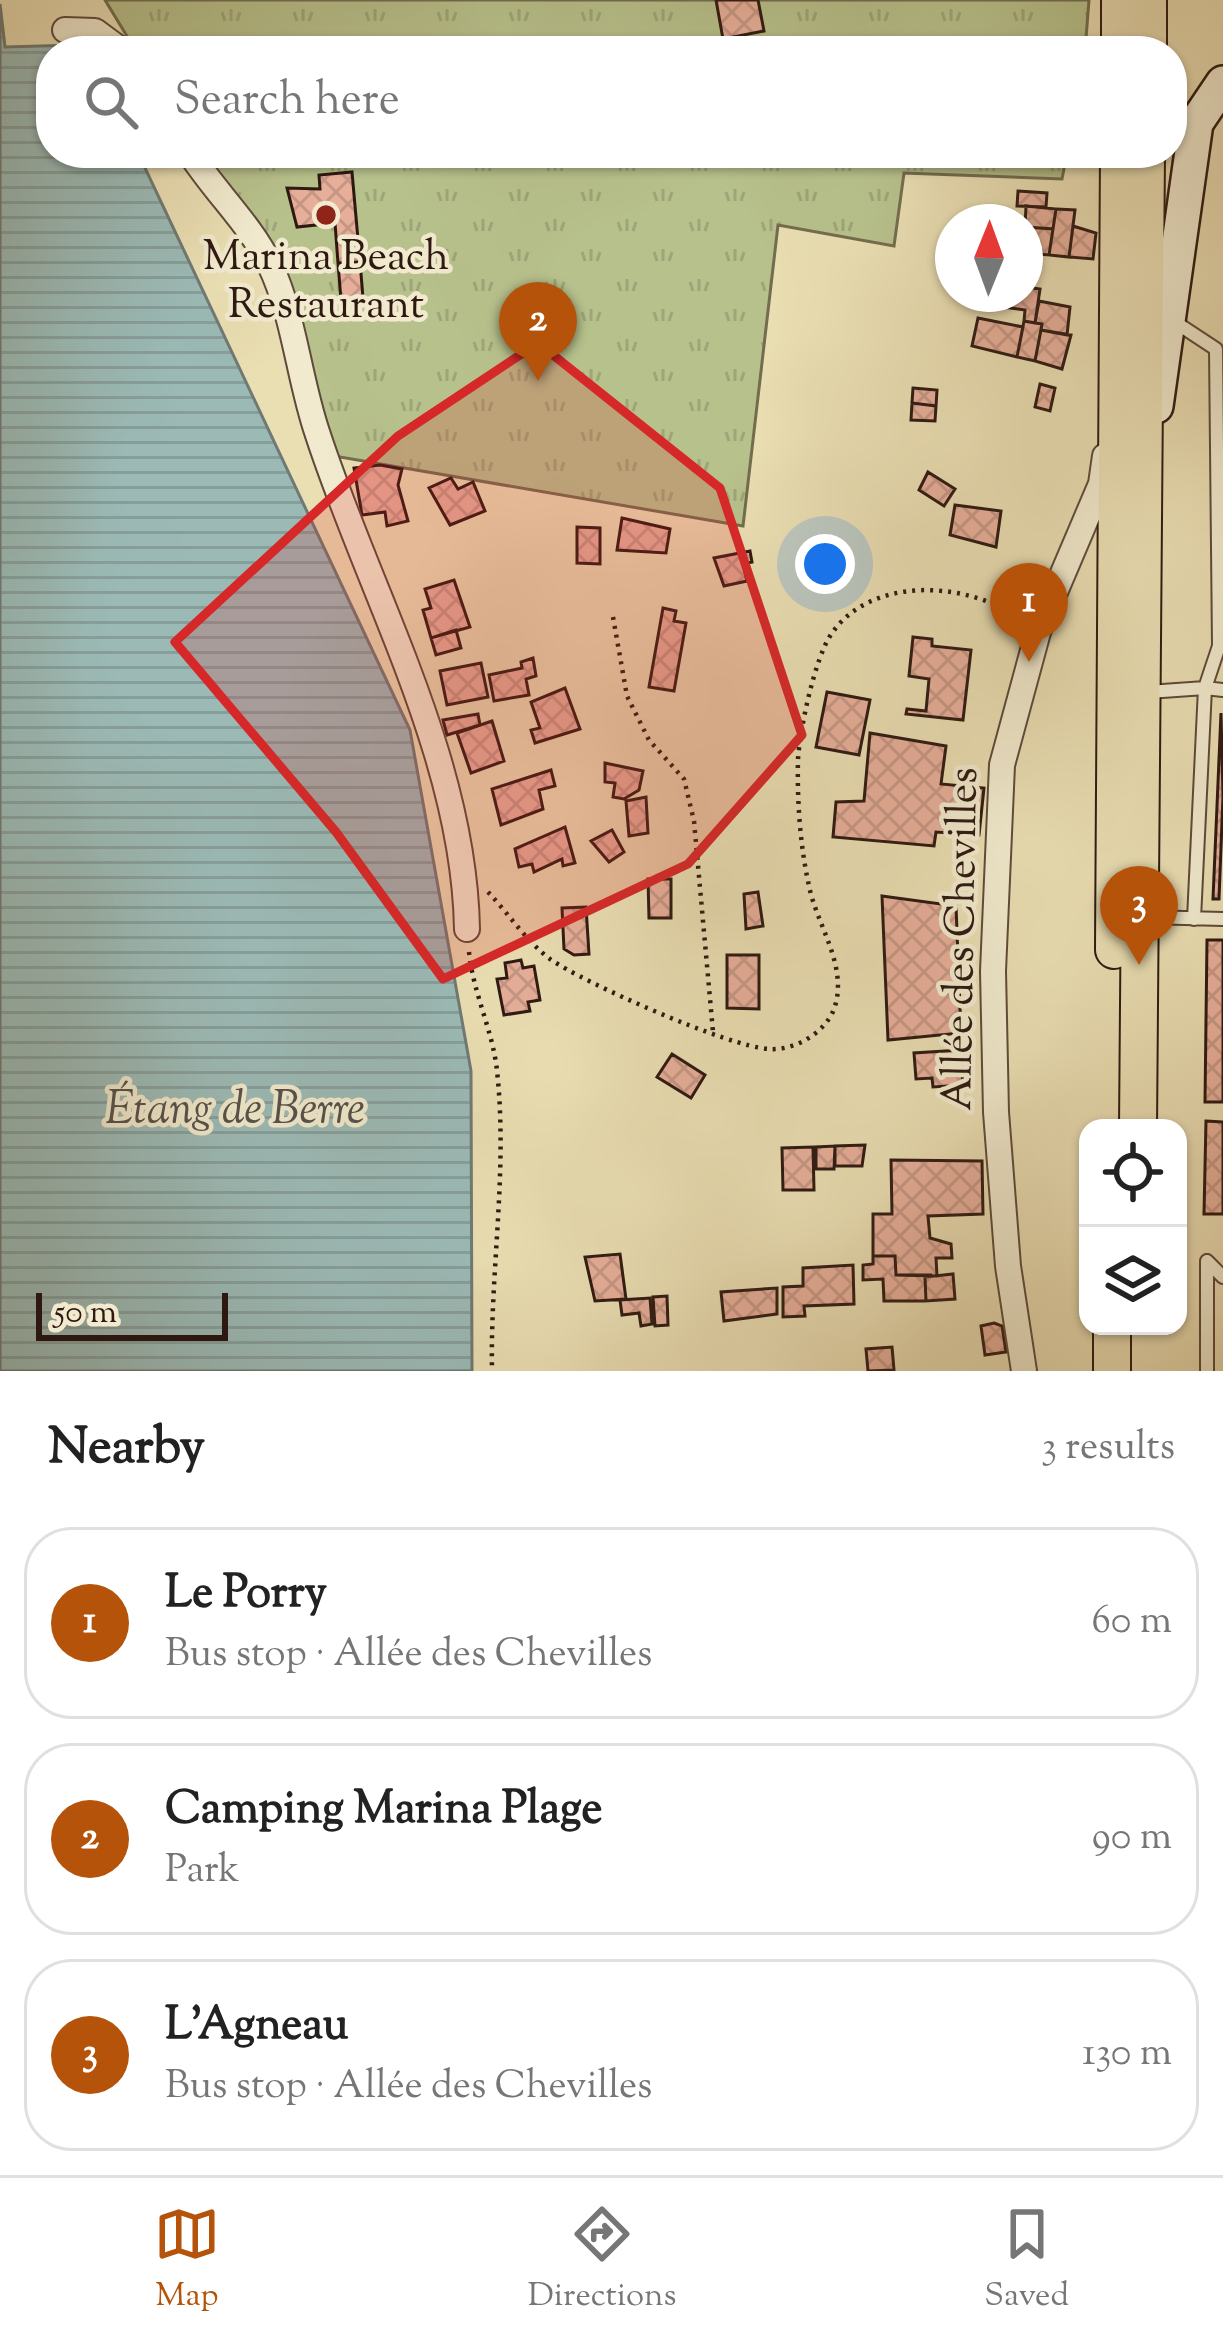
<!DOCTYPE html>
<meta charset="utf-8">
<style>
body{margin:0;font-family:"Sorts Mill Goudy",serif;background:#f6f6f6;color:#222}
.controls{position:absolute;right:36px;bottom:36px;display:grid;overflow:hidden;border-radius:24px;box-shadow:0 3px 9px #0004}
.controls button{width:108px;height:108px;display:grid;place-items:center;padding:0;border:0;border-bottom:3px solid #e0e0e0;background:#fff;color:#222;font:60px sans-serif}
.compass{position:absolute;left:935px;top:204px;width:108px;height:108px;border-radius:50%;background:#fff;box-shadow:0 3px 9px #0004;rotate:1deg}
.scale{position:absolute;left:36px;bottom:30px;width:192px;box-sizing:border-box;padding-left:12px;border:6px solid #2e1911;border-top:0;font-size:33px;line-height:42px;white-space:nowrap;color:#2e1911;-webkit-text-stroke:9px #f1eace;paint-order:stroke}
.you{position:absolute;left:825px;top:564px;width:42px;height:42px;margin:-30px;border:9px solid #fff;border-radius:50%;background:#1a73e8;box-shadow:0 0 0 18px #1a73e833}
.badge{display:grid;place-items:center;width:78px;height:78px;border-radius:50%;background:#b45309;color:#fff;font-size:39px;font-weight:700}
.pin{position:absolute;translate:-50% -99px;filter:drop-shadow(0 3px 6px #0008)}
.pin::after{content:'';position:absolute;top:63px;width:42px;height:36px;background:inherit;clip-path:polygon(0 0,100% 0,50% 100%)}
.list{margin:0;padding:0;list-style:none}
h2{display:flex;justify-content:space-between;align-items:center;height:156px;margin:0;padding:0 48px;font-size:51px}
h2 small{font-size:39px;font-weight:400;color:#767676}
.list li{display:grid;grid-template-columns:78px 1fr auto;gap:36px;align-items:center;box-sizing:border-box;height:192px;margin:0 24px 24px;padding:0 24px;border:3px solid #e0e0e0;border-radius:48px}
.list b{display:block;font-size:45px;white-space:nowrap}
.list p{margin:0;font-size:39px;white-space:nowrap;color:#767676}
.list em{font-size:39px;font-style:normal;color:#767676}
.icon{flex:none;width:66px;height:66px;fill:none;stroke:currentColor;stroke-width:2;stroke-linecap:round;stroke-linejoin:round}
.map{position:relative;flex:none;width:1223px;height:1371px;overflow:hidden}
.search{position:absolute;background:#fff;box-shadow:0 3px 9px #0004;left:36px;right:36px;top:36px;height:132px;display:flex;align-items:center;gap:30px;box-sizing:border-box;padding:0 42px;border-radius:48px;color:#767676;font-size:45px}
.sheet{height:804px;background:#fff}
nav{display:flex;justify-content:space-around;align-items:center;box-sizing:border-box;height:168px;border-top:3px solid #e0e0e0;background:#fff;font-size:33px;color:#767676}
nav a{display:grid;justify-items:center;gap:6px}
nav .on{color:#b45309}
.map>svg:first-child{display:block}
.park{fill:url(#park-tufts);stroke:#726d4e;stroke-width:3}
.water{fill:url(#water-rules);stroke:#6f7a74;stroke-width:3}
.building{fill:url(#building-cross-hatch);stroke:#2e1911;stroke-width:3}
.lines{fill:none;stroke-linecap:round;stroke-linejoin:round}
.lane-casing{stroke:#5d4a3a;stroke-width:16}
.street-casing{stroke:#5d4a3a;stroke-width:28}
.secondary-casing{stroke:#2e1911;stroke-width:38}
.primary-casing{stroke:#2e1911;stroke-width:40}
.path{stroke:#2e1911;stroke-width:4.5;stroke-dasharray:3 6;stroke-linecap:butt}
.lane{stroke:#f1eace;stroke-width:12}
.street{stroke:#f1eace;stroke-width:24}
.secondary{stroke:#f1eace;stroke-width:33}
.primary{stroke:#eadeb3;stroke-width:36}
.marked{fill:#d62828;fill-opacity:0.2;stroke:#d62828;stroke-width:9;stroke-linejoin:round}
.poi-dot{fill:#8f2418;stroke:#f1eace;stroke-width:4.5}
.labels{text-anchor:middle;dominant-baseline:central;stroke-width:9;stroke-linejoin:round;paint-order:stroke}
.poi-label{font-size:42px;fill:#2e1911;stroke:#f1eace}
.street-label{font-size:42px;fill:#2e1911;stroke:#f1eace}
.water-label{font-size:45px;font-style:italic;fill:#54514b;stroke:#f1eace}
</style>
<div class="map">
<svg width="1223" height="1371" viewBox="0 0 1223 1371">
<defs>
<pattern id="park-tufts" width="24" height="20" patternUnits="userSpaceOnUse" patternTransform="scale(3)"><rect width="24" height="20" fill="#b7c18c"/><path d="M3 7l-1-3M5 7V3M7 7l1-3M15 17l-1-3M17 17v-4M19 17l1-3" fill="none" stroke="#9ea578"/></pattern>
<pattern id="water-rules" width="6" height="5" patternUnits="userSpaceOnUse" patternTransform="scale(3)"><rect width="6" height="5" fill="#9bbab6"/><path d="M0 2.5h6" fill="none" stroke="#869f9b"/></pattern>
<pattern id="building-cross-hatch" width="8" height="8" patternUnits="userSpaceOnUse" patternTransform="scale(3)"><rect width="8" height="8" fill="#e7af9a"/><path d="M0 0l8 8M0 8l8-8" fill="none" stroke="#c69684"/></pattern>
</defs>
<rect width="100%" height="100%" fill="#eadeb3"/>
<filter id="stains"><feTurbulence type="fractalNoise" baseFrequency=".00167" numOctaves="4"/><feColorMatrix values="0 0 0 0 .2 0 0 0 0 .09 0 0 0 0 .02 0 0 0 .5 -.17"/></filter>
<radialGradient id="worn" r=".72"><stop offset=".6" stop-color="#630" stop-opacity="0"/><stop offset="1" stop-color="#630" stop-opacity=".3"/></radialGradient>
<!-- park -->
<path class="park" d="M105,0H1089L1085,51H136Z
M198,153H1067L1062,179L904,173L894,246L778,225L743,526L334,456L297,306Z"/>
<!-- water -->
<path class="water" d="M0,4L5,47L76,45L84,51H51V153H138L410,730L471,1071L472,1371H0Z"/>
<!-- building -->
<path class="building" d="M716,0H758L764,31L723,39Z
M352,172L360,262L338,263L335,223L297,227L287,188L320,189L319,175Z
M1018,191L1047,193L1046,207L1017,206Z
M1026,206L1056,209L1053,229L1025,227Z
M1056,209L1075,210L1069,257L1049,255Z
M1073,226L1096,233L1093,259L1069,257Z
M1025,227L1053,229L1049,255L1025,253Z
M360,262L363,298L341,300L338,263Z
M1025,287L1040,289L1035,323L1024,321L1025,310L1002,307L1004,294H1025Z
M1039,301L1070,307L1067,335L1041,330L1042,324L1035,323Z
M978,318L1023,327L1017,357L972,346Z
M1024,321L1042,324L1035,361L1017,357Z
M1041,330L1071,335L1062,369L1035,361Z
M1040,384L1055,388L1050,411L1035,407Z
M913,388L937,390L936,406L912,403Z
M912,403L936,406L935,421L911,420Z
M380,465L402,469L398,485L408,521L387,526L385,512L362,515L354,468Z
M928,472L955,489L944,506L919,490Z
M451,478L458,489L473,482L485,511L450,525L429,488Z
M955,505L1001,511L996,547L950,535Z
M622,518L670,529L666,553L617,550Z
M577,527L600,528V564L577,563Z
M750,551L752,562L743,564L747,581L724,586L714,558Z
M454,580L470,627L431,638L423,610L431,608L425,589Z
M663,608L676,611L674,621L686,623L674,691L649,687Z
M456,630L461,648L436,655L431,638Z
M913,637L932,639V646L971,650L963,720L906,714L907,709L926,711L929,679L909,676Z
M533,658L536,676L526,679L529,695L494,701L489,675L522,668L521,662Z
M481,663L488,697L447,705L440,671Z
M565,688L580,729L535,743L531,730L540,728L531,702Z
M827,692L870,700L859,755L816,747Z
M1221,713L1223,796L1219,899H1213Z
M478,714L480,725L447,735L443,720Z
M492,721L504,761L471,773L457,733Z
M870,733L946,746L941,784L984,788L979,835L936,832L934,846L833,837L836,802L864,801Z
M605,763L643,771L639,790L624,799L613,797L615,783L605,782Z
M551,770L555,786L539,790L543,809L501,825L492,789Z
M646,797L648,833L629,836L626,801Z
M565,827L575,863L563,866L562,859L534,872L532,864L519,867L515,849Z
M612,830L624,852L609,862L591,841Z
M648,879H671V918H649Z
M758,892L763,926L746,929L744,894Z
M882,896L956,906L961,1033L888,1040Z
M586,907L589,954L574,955L564,949L562,908Z
M1207,940H1223V1102H1205Z
M727,955H759V1009L727,1008Z
M521,960L523,968L534,966L540,1000L528,1002L530,1011L504,1015L497,979L507,978L505,963Z
M960,1050L963,1085L933,1087L932,1078L916,1079L914,1053Z
M672,1054L705,1075L691,1098L657,1077Z
M1206,1121L1223,1122V1214H1204Z
M865,1145L862,1166H835V1146Z
M835,1146L834,1169H816V1147Z
M813,1147L814,1190H783L782,1148Z
M891,1160L982,1161L983,1214L928,1216L930,1238L951,1244L952,1258H936L937,1276L896,1275L895,1256H873V1214H892Z
M620,1254L626,1299L595,1301L585,1257Z
M873,1256H895L896,1275H932L925,1277L926,1301H884L883,1279L863,1280V1265L873,1264Z
M853,1265L854,1304L804,1306L805,1316L783,1317V1287L803,1286V1268Z
M953,1274L955,1299L926,1301L925,1277Z
M777,1288V1314L724,1321L721,1292Z
M667,1296L668,1325L655,1326L653,1297Z
M650,1298L652,1324L641,1326L639,1313L622,1315L620,1300Z
M994,1323L1002,1326L1006,1352L985,1355L981,1326Z
M892,1347L894,1370L868,1371L866,1349Z"/>
<g class="lines">
<defs>
<path id="lane" d="M1148,692L1205,688L1219,646L1216,349L1175,322
M1146,917L1223,919
M1194,919L1205,688L1223,690
M1207,1261V1371
M1207,1261L1223,1277"/>
<path id="street" d="M65,30L95,31L122,51
M190,153C214,191 251,225 270,265C294,315 299,379 317,432C369,593 464,756 467,929
M1024,1371L1008,1266L996,1112L993,971L1002,765L1038,632L1101,484L1105,456"/>
<path id="secondary" d="M1156,406L1196,123L1223,83"/>
<path id="primary" d="M1120,51V0
M1148,51V0
M1114,950L1119,153
M1138,1128L1146,153
M1112,1371V1326"/>
</defs>
<!-- lane casing -->
<use href="#lane" class="lane-casing"/>
<!-- street casing -->
<use href="#street" class="street-casing"/>
<!-- secondary casing -->
<use href="#secondary" class="secondary-casing"/>
<!-- primary casing -->
<use href="#primary" class="primary-casing"/>
<!-- path -->
<path class="path" d="M613,617L627,696L649,740L684,779L694,821L713,1032
M488,892C508,913 527,942 550,959C584,983 729,1047 769,1049C794,1051 825,1033 834,1009C849,967 817,926 809,886C800,845 797,801 798,759C800,729 814,662 830,636C869,575 967,581 1018,618
M469,952C473,993 493,1031 497,1071C508,1171 490,1271 492,1371"/>
<!-- lane -->
<use href="#lane" class="lane"/>
<!-- street -->
<use href="#street" class="street"/>
<!-- secondary -->
<use href="#secondary" class="secondary"/>
<!-- primary -->
<use href="#primary" class="primary"/>
</g>
<!-- marked area -->
<path class="marked" d="M538,343L720,488L802,735L688,864L443,979L336,832L175,642L398,436Z"/>
<!-- markers -->
<circle class="poi-dot" cx="326" cy="215" r="12"/>
<g class="labels">
<!-- poi labels -->
<g class="poi-label">
<text x="326" y="259">Marina Beach<tspan x="326" dy="48">Restaurant</tspan></text>
</g>
<!-- street labels -->
<g class="street-label">
<text transform="translate(963 939) rotate(-89)">Allée des Chevilles</text>
</g>
<!-- water labels -->
<g class="water-label">
<text x="235" y="1111">Étang de Berre</text>
</g>
</g>
<rect width="100%" height="100%" filter="url(#stains)"/>
<rect width="100%" height="100%" fill="url(#worn)"/>
</svg>
<div class="controls">
<button><svg class="icon" aria-label="locate" viewBox="0 0 24 24"><circle cx="12" cy="12" r="6"/><path d="M12 2v4M12 18v4M2 12h4M18 12h4"/></svg></button>
<button><svg class="icon" aria-label="layers" viewBox="0 0 24 24"><path d="M12 4l9 5-9 5-9-5zM3 14l9 5 9-5"/></svg></button>
</div>
<svg class="compass" viewBox="-18 -18 36 36"><path d="M0-13l5 13h-10z" fill="#e53935"/><path d="M0 13l5-13h-10z" fill="#767676"/></svg>
<div class="scale">50 m</div>
<div class="you"></div>
<div class="pin badge" style="left:1029px;top:662px">1</div>
<div class="pin badge" style="left:538px;top:381px">2</div>
<div class="pin badge" style="left:1139px;top:965px">3</div>
<div class="search"><svg class="icon" aria-label="search" viewBox="0 0 24 24"><circle cx="10" cy="10" r="6"/><path d="M15 15l6 6"/></svg>Search here</div>
</div>
<section class="sheet">
<h2>Nearby<small>3 results</small></h2>
<ul class="list">
<li><span class="badge">1</span><div><b>Le Porry</b><p>Bus stop · Allée des Chevilles</p></div><em>60 m</em></li>
<li><span class="badge">2</span><div><b>Camping Marina Plage</b><p>Park</p></div><em>90 m</em></li>
<li><span class="badge">3</span><div><b>L'Agneau</b><p>Bus stop · Allée des Chevilles</p></div><em>130 m</em></li>
</ul>
</section>
<nav>
<a class="on"><svg class="icon" aria-label="map" viewBox="0 0 24 24"><path d="M3 6l6-2 6 2 6-2v14l-6 2-6-2-6 2zM9 4v14M15 6v14"/></svg>Map</a>
<a><svg class="icon" aria-label="directions" viewBox="0 0 24 24"><path d="M12 3l9 9-9 9-9-9zM9 14v-3h6M13 9l2 2-2 2"/></svg>Directions</a>
<a><svg class="icon" aria-label="saved" viewBox="0 0 24 24"><path d="M7 4h10v16l-5-4-5 4z"/></svg>Saved</a>
</nav>
